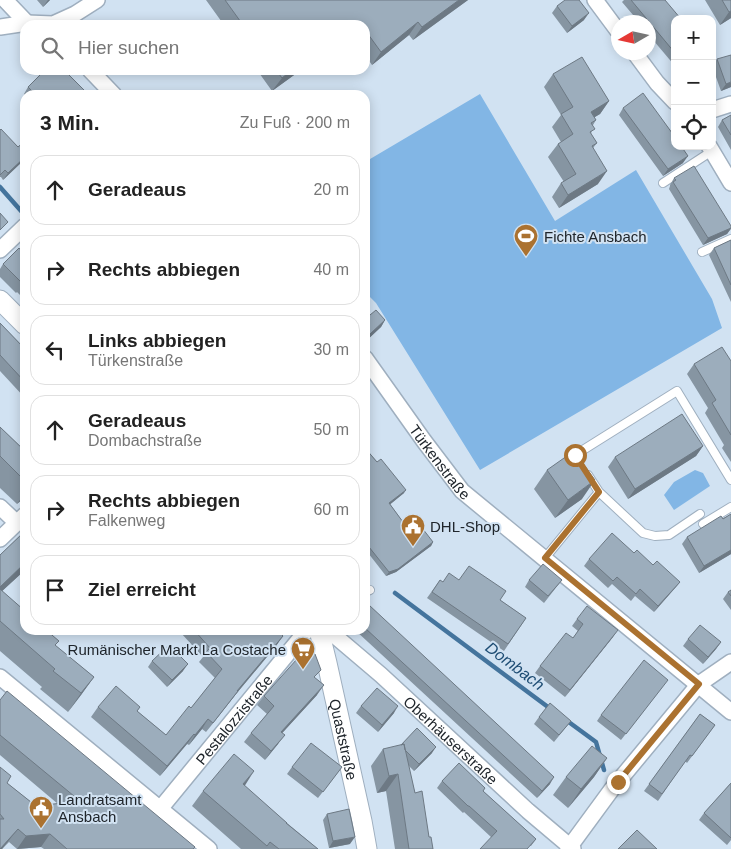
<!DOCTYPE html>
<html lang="de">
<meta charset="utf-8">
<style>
body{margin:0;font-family:Helvetica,sans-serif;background:#f2f2f2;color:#222}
.controls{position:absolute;right:15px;top:15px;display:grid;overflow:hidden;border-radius:10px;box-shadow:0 2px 12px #0003}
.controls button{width:45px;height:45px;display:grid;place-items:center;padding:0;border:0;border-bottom:1px solid #e0e0e0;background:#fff;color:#222;font:25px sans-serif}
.compass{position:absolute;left:611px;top:15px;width:45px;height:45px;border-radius:50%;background:#fff;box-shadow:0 2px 12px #0003;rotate:261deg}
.stop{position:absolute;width:15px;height:15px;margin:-11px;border:4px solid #ab7230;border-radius:50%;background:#fff}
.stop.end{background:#ab7230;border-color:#fff;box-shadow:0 1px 5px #0008}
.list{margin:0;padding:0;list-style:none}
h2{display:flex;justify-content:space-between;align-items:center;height:65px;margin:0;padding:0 20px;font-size:21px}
h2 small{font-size:16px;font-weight:400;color:#767676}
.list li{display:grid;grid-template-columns:32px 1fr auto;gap:15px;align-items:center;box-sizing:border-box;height:70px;margin:0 10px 10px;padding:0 10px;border:1px solid #e0e0e0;border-radius:15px}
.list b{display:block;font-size:19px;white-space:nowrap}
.list p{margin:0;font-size:16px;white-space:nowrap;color:#767676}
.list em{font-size:16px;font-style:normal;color:#767676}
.icon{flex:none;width:28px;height:28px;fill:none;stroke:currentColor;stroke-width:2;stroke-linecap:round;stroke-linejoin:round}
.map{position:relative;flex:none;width:731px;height:849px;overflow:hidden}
.search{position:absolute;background:#fff;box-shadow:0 2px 12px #0003;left:20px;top:20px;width:350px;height:55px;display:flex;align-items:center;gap:12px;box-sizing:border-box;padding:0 18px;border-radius:15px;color:#767676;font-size:19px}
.panel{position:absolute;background:#fff;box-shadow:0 2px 12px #0003;left:20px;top:90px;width:350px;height:545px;border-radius:15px}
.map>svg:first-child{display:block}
.green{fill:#82b6e5}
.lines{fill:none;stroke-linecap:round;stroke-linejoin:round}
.stream{stroke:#44749d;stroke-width:4.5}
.service-casing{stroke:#9fafbf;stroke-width:10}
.minor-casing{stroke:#9fafbf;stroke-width:18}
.tertiary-casing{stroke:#9fafbf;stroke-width:21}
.service{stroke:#fff;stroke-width:8}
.minor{stroke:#fff;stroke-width:15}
.tertiary{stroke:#fff;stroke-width:19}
.wall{fill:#8695a2}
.shaded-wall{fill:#6d7984}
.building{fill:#9cadbc;stroke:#6d7984}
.route{stroke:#ab7230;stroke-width:6}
.labels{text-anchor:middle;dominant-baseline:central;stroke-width:4;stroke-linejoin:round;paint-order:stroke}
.poi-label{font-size:15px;fill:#20262c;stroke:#d1e2f2;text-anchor:start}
.street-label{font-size:15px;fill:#20262c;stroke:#d1e2f2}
.water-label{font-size:16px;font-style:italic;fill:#1e4d74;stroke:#d1e2f2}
</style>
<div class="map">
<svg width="731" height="849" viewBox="0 0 731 849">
<rect width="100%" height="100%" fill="#d1e2f2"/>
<!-- green -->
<path class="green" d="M480,94L555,221L636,170L712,299L722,328L480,470L376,303L365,292V162Z
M695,470L703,473L710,486L674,510L664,495L674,482Z"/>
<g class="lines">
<!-- stream -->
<path class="stream" d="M0,187L22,212
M395,593L552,710
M566,720L596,742L604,770"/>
<defs>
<path id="service" d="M663,183L712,151
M702,252L731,239
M579,461L575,455L677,391L731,480
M588,475L599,492
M703,524L731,507
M545,558L599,492L643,533L655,536L669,535L700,514
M365,592L370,590"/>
<g id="minor">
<path d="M5,0L27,23"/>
<path d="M595,0L618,31"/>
<path d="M0,27L27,23L53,24L75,14L97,0"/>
<path d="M634,52L657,83L675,102"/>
<path d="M90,70L114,95"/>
<path d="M712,110L731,104"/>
<path d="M709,146L731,183"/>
<path d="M0,250L25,226"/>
<path id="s1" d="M365,358L424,441L462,491L731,712"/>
<path d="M0,507L17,523"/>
<path d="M0,539L25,515"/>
<path id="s2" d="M328,630L381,675L528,811L573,849"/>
<path d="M0,677L209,849"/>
<path id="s3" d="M160,809L307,630"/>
<path d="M568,849L612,789L699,684L731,662"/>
</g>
<g id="tertiary">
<path d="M0,300L25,325"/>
<path id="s4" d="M319,630L327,663L362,821L367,849"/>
</g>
</defs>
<!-- service casing -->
<use href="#service" class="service-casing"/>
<!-- minor casing -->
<use href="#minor" class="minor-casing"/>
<!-- tertiary casing -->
<use href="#tertiary" class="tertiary-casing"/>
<!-- service -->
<use href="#service" class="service"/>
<!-- minor -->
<use href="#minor" class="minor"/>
<!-- tertiary -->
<use href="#tertiary" class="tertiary"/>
</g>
<!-- wall -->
<path class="wall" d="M37,0H50L43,7Z
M206,0H468L413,40L409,35L372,65L365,55V25H224Z
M624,0H665L675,19V66L648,34V22H639L622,2Z
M705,0H731V18L720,25Z
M557,6L584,20L567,33L552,13Z
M717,59L731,87L721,91L712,66Z
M257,70H301L272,91Z
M553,74L609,101L600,114L594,117L596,120L593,125L591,134L597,143L593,148L598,184L559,208L552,197L561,183L564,182L548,157L558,144L561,142L552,127L561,115L544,87Z
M28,87L89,95H25V96L24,94Z
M623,108L683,163L663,176L619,115Z
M731,115V150L718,127L722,120Z
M0,130L18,147L25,141V159L3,180L1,177H0Z
M674,178L731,226V229L727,234L703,245L669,189L670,186V185Z
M731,240V302L709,255L714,248Z
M25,255V300L17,292L16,293L0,277V269L3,264Z
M365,310L370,315L385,320L381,327L366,341Z
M0,323L25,349V398L0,371Z
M731,361V462L722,448L724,445L705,413L708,408L687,374L694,364Z
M0,427L25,451V497L17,504L0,488Z
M703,446L696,456L628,499L608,467L615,457Z
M365,448L404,493L390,504L403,522L433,542L431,546L396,572L386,576L365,549Z
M547,470L582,499L555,518L534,489Z
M731,514V554L699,573L682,544L687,537Z
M25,531V570L2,591L56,646L94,677L81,695L68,712L40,689L42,687L0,651V555Z
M634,553L680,582L675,588L654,612L635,596L631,601L612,584L608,588L584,566L589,559Z
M440,580L442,582L459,580L500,600L526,618L504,651L427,598Z
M529,580H562L544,603L525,587Z
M731,590V610L723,599L728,592Z
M365,609L550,784L537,798L355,630H365Z
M577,619L613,637L565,697L535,673L540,666L573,638L578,631L572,626Z
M183,630H286L276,646L236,694L206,732L202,729L189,745L187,744L160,776L91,717L98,707H140L137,711L166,735L191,708L215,678L199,662L203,657L181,633Z
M688,639L721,642L716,649L703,664L683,646Z
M152,661L183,671L167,687L148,667Z
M315,678L317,695L282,733L278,744L265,760L244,742L251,733L267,714L257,705L264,696Z
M663,686L621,740L597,721L601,715Z
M0,700L194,849H44L41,847L17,849L9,842L2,849H0V767L7,783L36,806L58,804L0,755Z
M361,706L394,713L378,732L356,713Z
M700,714L715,725L687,763L685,761L658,801L644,791Z
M539,717L571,721L554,742L534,724Z
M383,749L432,753L414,771L408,765L415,793L433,849H395L386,791L377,793L371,766Z
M607,758L594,777L568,808L553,795L566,777Z
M292,767H342L318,798L287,774Z
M442,781L485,788L483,791L536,839L531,846L491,837L464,812L463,813L437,788Z
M731,783V840L727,845L699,820L704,813Z
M244,786L287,823L318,849H241L192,806L203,791Z
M327,814L350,844L329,848L323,820Z"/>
<!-- shaded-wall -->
<path class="shaded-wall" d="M48,0H50L43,7Z
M459,0H468L413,40L422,27Z
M731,11V18L720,25L729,12Z
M589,13L584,20L567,33L572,26Z
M418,22L409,35L372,65L381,52Z
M292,70H301L272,91L282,78Z
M731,82V87L721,91L726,84Z
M609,101L600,114L582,125L591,112Z
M688,156L683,163L663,176L668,169Z
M25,157V159L3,180L8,173Z
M607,171L598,184L559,208L568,195Z
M731,228L727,234L703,245L708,238Z
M385,320L381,327L366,341L370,334Z
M703,446L696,456L628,499L635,489Z
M595,480L582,499L555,518L568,500Z
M406,490L404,493L387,507L389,503Z
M25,493V497L17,504Z
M433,542L431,546L396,572L386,576L389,572Z
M731,550V554L699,573L704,566Z
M25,563V570L0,593V587Z
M680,582L675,588L654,612L658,606Z
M618,630L613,637L565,697L570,690Z
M283,636L276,646L236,694L206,732L237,691Z
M721,642L716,649L703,664L708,657Z
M188,664L183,671L167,687L172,680Z
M94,677L81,695L68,712L81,693Z
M324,685L317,695L275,741L281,732Z
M398,706L394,713L378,732L382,725Z
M208,719L202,729L189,745L195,735Z
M194,734L187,744L160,776L167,766Z
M285,735L278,744L265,760L271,751Z
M436,747L432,753L414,771L419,764Z
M607,758L594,777L568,808L581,789Z
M254,771L244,787L243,784Z
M398,774L386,791L377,793L389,776Z
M554,777L550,784L537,798L542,791Z
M18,829L2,849H0Z
M50,834L41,847L17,849L26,836Z
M355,837L350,844L329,848L333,841Z"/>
<!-- building -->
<path class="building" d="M225,0H459L422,27L418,22L381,52L365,30V25H361L359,21L354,25H243Z
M565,0H579L589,13L572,26L557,6Z
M631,0H665L681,19H675V53Z
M722,0H731V11L729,12Z
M731,55V82L726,84L717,59Z
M582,57L609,101L591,112L596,120L591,123L595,129L590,132L597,143L592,146L607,171L568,195L561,183L576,174L558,144L573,134L561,114L573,107L553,74Z
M45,70H64L89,95H36L28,87Z
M276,70H292L282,78Z
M643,93L675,137V146H681L688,156L668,169L623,108Z
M731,115V135L722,120Z
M1,129L18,147L25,141V157L8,173L5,170L0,175V130Z
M694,166L731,226V228L708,238L673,182L676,180L674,178Z
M0,213L8,222L0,230Z
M731,240V285L714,248Z
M19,248L25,255V284L24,283L23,284L3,264Z
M365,310L370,315L376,310L385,320L370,334L365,329Z
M0,323L25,349V382L0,355Z
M722,347L731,361V435L712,403L716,400L694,364Z
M365,365L369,371L365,374Z
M682,414L703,446L635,489L615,457Z
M0,427L25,451V481L0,456Z
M365,448L377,462L381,459L406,490L389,503L403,522L412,515L433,542L398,569L389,572L365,542Z
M574,451L595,480L568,500L547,470Z
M731,514V550L704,566L687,537L721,516L723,519Z
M25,531V563L0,587V555Z
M612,533L634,553L637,550L653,565L657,561L680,582L658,606L640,589L636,594L617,577L613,581L589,559Z
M543,564L562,580L548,596L529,580Z
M469,566L506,591L500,600L526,618L508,644L432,592L440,580L443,582L449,573L459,580Z
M0,589L25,611V630H46L59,641L55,645L94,677L81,693L53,671L55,669L0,621Z
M731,590V596L728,592Z
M369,605L554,777L542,791L365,628V609Z
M587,606L618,630L570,690L540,666L566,633L573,638L583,624L577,619Z
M700,625L721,642L708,657L688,639Z
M194,630H286L282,635L283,636L237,691H238L213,723L208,719L195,735L194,734L167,766L98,707L116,686L140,707L137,711L166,735L189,706L191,708L222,669L206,652L210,648Z
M169,645L188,664L172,680L152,661Z
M305,650L315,654L321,670L314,677L324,685L281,732L285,735L271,751L251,733L274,706L264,696Z
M644,660L668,680L626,734L601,715Z
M377,688L398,706L382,725L361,706Z
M7,691L195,847L193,849H67L50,834L26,836L18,829L0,849V819H4L0,814V767L11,776L7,783L36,806L80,801L0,735V700Z
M550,703L571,721L559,735L539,717Z
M700,714L715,725L692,756L690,755L662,794L649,784Z
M417,728L436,747L419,764L405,750L404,744L401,745Z
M311,743L342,767L323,792L292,767Z
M404,744L415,793L422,791L429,837H431L433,849H409L398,774L389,776L383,749Z
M592,746L607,758L581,789L566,777Z
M234,754L254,771L243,784L287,823H286L318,849H279L270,842L267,846L203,791Z
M459,763L485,788L483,791L536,839L527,849H480L497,831L469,806H468L442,781Z
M731,783V838L704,813Z
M349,809L355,837L333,841L327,814Z
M637,830L657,849H618Z"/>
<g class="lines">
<!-- route -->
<path class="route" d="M575,455L599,492L545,558L699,684L618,782"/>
</g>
<!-- icons -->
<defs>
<symbol id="stadium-pin" viewBox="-11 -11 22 30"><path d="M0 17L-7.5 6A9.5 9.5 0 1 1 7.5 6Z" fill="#ab7230" stroke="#d1e2f2"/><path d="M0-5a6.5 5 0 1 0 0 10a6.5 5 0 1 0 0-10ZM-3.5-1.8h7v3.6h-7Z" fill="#fff"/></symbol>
<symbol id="civic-pin" viewBox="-11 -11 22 30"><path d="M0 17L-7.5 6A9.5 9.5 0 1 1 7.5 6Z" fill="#ab7230" stroke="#d1e2f2"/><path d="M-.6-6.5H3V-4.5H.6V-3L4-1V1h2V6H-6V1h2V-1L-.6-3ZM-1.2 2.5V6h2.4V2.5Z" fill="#fff"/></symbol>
<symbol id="supermarket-pin" viewBox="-11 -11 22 30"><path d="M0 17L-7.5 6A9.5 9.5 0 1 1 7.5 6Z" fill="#ab7230" stroke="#d1e2f2"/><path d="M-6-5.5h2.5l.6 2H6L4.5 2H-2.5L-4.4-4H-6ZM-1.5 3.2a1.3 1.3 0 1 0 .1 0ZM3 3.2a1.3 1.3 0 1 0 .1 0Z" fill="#fff"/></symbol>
</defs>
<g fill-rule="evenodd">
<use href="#stadium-pin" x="512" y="222" width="28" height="38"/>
<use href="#civic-pin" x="399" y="512" width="28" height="38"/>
<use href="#supermarket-pin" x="289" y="635" width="28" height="38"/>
<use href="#civic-pin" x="27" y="794" width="28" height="38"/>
</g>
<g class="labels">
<!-- poi labels -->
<g class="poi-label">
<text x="544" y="236">Fichte Ansbach</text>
<text x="430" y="526">DHL-Shop</text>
<text x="286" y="649" text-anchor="end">Rumänischer Markt La Costache</text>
<text x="58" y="799">Landratsamt<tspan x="58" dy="17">Ansbach</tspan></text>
</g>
<!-- street labels -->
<g class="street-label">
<text stroke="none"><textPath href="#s1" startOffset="128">Türkenstraße</textPath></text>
<text stroke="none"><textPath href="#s3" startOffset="116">Pestalozzistraße</textPath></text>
<text stroke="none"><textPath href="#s4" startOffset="112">Quaststraße</textPath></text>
<text stroke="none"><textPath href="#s2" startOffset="165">Oberhäuserstraße</textPath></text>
</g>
<!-- water labels -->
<g class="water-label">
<text transform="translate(515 666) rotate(37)">Dombach</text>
</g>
</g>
</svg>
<div class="controls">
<button>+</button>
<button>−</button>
<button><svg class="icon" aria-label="locate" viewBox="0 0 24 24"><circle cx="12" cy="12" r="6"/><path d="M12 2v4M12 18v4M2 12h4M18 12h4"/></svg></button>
</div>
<svg class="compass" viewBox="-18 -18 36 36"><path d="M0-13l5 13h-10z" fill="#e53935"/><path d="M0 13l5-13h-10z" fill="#767676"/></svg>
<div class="stop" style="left:575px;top:455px"></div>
<div class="stop end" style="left:618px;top:782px"></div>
<div class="search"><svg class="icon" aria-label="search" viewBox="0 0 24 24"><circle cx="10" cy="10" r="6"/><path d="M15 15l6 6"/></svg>Hier suchen</div>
<section class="panel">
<h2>3 Min.<small>Zu Fuß · 200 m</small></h2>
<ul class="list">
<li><svg class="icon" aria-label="ahead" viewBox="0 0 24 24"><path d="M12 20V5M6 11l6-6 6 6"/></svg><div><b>Geradeaus</b></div><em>20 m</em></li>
<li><svg class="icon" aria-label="right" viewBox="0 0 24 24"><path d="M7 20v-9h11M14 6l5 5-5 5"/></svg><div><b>Rechts abbiegen</b></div><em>40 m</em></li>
<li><svg class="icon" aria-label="left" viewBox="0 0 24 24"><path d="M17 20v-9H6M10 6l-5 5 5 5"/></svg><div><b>Links abbiegen</b><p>Türkenstraße</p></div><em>30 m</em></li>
<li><svg class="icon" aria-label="ahead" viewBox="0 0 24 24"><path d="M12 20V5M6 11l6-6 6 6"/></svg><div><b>Geradeaus</b><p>Dombachstraße</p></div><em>50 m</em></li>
<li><svg class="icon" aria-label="right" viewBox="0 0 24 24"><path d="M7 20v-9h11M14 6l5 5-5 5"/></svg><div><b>Rechts abbiegen</b><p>Falkenweg</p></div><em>60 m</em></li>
<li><svg class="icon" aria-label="arrive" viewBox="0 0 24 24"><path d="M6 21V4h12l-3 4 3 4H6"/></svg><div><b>Ziel erreicht</b></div></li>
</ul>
</section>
</div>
